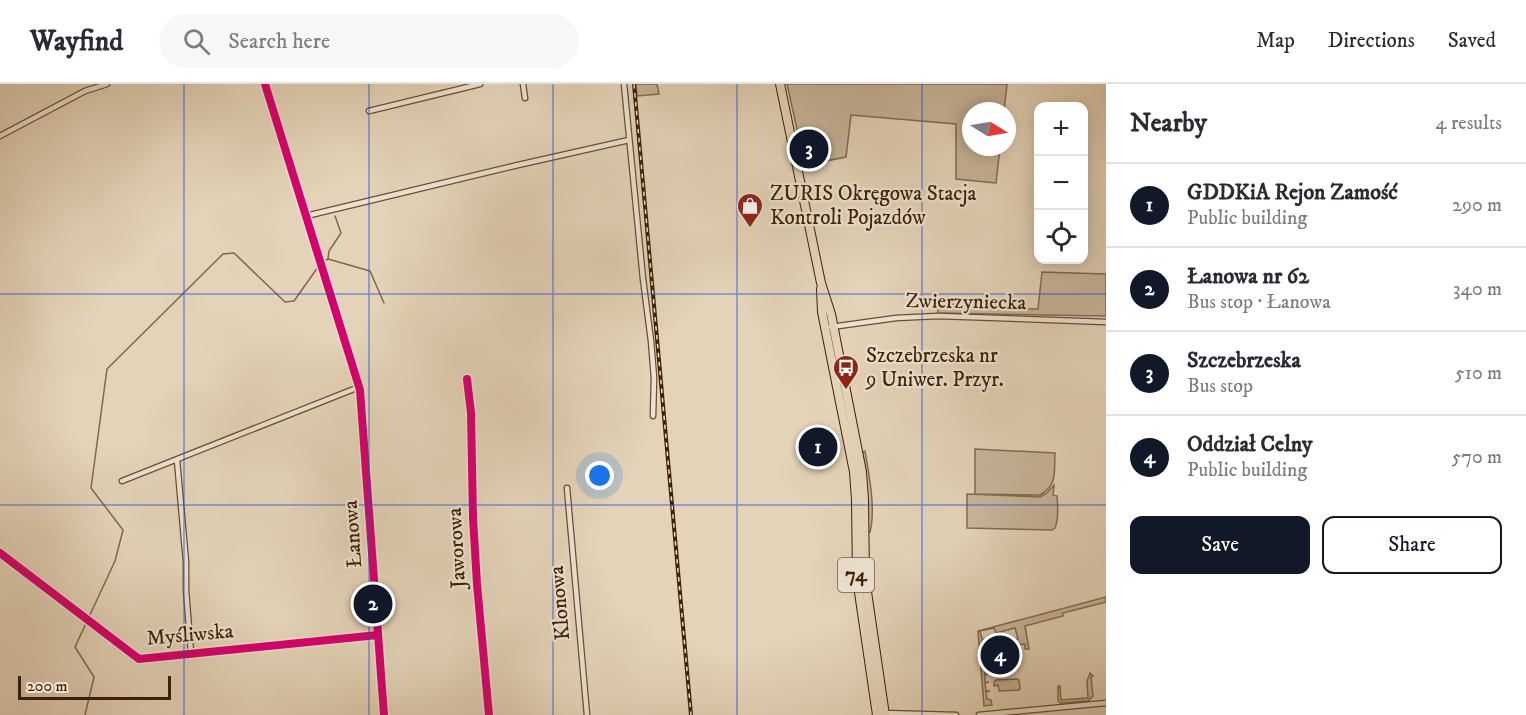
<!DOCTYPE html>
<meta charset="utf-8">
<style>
body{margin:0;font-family:"IM FELL DW Pica",serif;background:#f7f7f7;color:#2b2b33}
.controls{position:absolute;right:18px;top:18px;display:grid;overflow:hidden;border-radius:12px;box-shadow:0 3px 15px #0003}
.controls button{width:54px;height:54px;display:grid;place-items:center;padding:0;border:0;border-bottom:2px solid #e1e1e2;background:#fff;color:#2b2b33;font:30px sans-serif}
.compass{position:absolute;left:962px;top:18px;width:54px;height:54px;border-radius:50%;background:#fff;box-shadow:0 3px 15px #0003;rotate:101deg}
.scale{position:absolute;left:18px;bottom:15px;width:153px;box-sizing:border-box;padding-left:6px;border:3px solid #3e2106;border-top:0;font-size:16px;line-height:21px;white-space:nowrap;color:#3e2106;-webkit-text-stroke:4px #ede2d1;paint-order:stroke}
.you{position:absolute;left:600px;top:392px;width:21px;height:21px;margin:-15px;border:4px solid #fff;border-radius:50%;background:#1a73e8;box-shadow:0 0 0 9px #1a73e833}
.badge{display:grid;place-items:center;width:39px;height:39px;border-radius:50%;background:#111827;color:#fff;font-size:20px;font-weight:700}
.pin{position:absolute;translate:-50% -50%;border:3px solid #fff;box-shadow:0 2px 6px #0006}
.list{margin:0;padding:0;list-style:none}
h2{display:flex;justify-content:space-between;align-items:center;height:78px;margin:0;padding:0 24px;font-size:26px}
h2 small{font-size:20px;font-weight:400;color:#7c7c81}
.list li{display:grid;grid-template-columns:39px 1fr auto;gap:18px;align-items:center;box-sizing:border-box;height:84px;padding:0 24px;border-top:2px solid #e1e1e2}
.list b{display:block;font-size:22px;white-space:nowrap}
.list p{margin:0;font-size:20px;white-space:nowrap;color:#7c7c81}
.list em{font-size:20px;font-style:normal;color:#7c7c81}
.actions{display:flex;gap:12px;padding:18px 24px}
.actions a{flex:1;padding:14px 0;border:2px solid #111827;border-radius:12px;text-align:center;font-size:21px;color:#111827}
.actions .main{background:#111827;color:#fff}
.icon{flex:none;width:33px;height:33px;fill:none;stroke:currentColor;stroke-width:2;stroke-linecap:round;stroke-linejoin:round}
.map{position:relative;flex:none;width:1106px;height:631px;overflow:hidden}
header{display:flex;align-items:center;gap:36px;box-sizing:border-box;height:84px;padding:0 30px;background:#fff;border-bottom:2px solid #e1e1e2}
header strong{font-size:28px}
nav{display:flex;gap:33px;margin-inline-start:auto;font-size:21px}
.search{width:420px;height:54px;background:#f7f7f7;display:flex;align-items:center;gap:15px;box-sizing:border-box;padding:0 21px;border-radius:33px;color:#7c7c81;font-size:22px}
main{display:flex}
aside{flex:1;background:#fff}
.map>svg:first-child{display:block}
.green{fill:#c8b59a;stroke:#836b50;stroke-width:1.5}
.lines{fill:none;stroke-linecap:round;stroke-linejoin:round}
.stream{stroke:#80674c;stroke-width:1.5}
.street-casing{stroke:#684e32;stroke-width:7}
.secondary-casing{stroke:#3e2106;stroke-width:9}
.primary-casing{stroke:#3e2106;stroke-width:10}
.street{stroke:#ede2d1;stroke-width:4.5}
.secondary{stroke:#ede2d1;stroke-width:7}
.primary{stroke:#e4d3b8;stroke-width:8}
.rail-casing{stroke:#3e2106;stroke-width:4}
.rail{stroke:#ede2d1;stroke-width:1.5;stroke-dasharray:4.5;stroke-linecap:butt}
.cycleway-casing{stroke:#ede2d1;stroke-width:11}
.cycleway{stroke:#d6006c;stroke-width:8}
.grid{fill:none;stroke:#1d4ed8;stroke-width:1.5;stroke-opacity:0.55}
.labels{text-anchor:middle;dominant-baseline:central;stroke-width:4.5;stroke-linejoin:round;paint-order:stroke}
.shield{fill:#ede2d1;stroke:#725b43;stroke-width:1.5}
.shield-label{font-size:20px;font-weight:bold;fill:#3e2106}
.poi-label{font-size:21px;fill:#3e2106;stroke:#ede2d1;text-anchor:start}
.street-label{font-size:21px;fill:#3e2106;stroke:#ede2d1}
</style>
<header>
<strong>Wayfind</strong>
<div class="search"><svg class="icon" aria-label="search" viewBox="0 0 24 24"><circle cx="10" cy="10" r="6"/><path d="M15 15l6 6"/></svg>Search here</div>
<nav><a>Map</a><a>Directions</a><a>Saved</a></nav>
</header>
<main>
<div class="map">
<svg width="1106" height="631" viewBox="0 0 1106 631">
<rect width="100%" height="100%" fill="#e4d3b8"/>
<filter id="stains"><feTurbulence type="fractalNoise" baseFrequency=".00333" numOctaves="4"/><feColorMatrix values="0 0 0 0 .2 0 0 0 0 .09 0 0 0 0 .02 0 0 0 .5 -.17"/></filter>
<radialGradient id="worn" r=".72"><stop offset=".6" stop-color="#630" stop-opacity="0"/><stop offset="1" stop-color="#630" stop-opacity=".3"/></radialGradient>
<!-- green -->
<path class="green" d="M636,0H657L659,10L637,12Z
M787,0H1007L1004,27H971V63H1000L996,99L956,95V40L851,31L846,73L805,81Z
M1042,188L1106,190V232L938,229L937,218L982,224L1038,225Z
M975,365L1055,369C1054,387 1058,401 1040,411L975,410Z
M865,367C869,391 876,425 870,448H867L862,371L863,368Z
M1054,401L1053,411L1057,412C1058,422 1059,434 1055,444L1052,446L967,444V410L1040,413L1047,409Z
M1106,513V518L1063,529V532L1025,542L1029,565H1025V560L1014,561L1013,557L1018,555L1015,544L996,549L994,544L980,547L982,555L986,556L982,557L983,564H986L983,565V572L987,573H983L984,581H988L984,582L985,590H988L985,591V598H989L985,599L986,607H990L986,608L987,615L991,616L992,621L984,622L978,547Z
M1090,589L1093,592L1091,593L1093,612L1088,617L1060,619L1058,617V602H1060L1061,616L1088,614L1087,597Z
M1017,595L1019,596L1020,604L1019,606L999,607L998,601L994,602V598L996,596Z"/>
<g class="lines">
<!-- stream -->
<path class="stream" d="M328,175L370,187L384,219
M326,176L328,175L329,167L341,149L335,132
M85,631L94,593L75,563L115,477L123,446L91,404L107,285L223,170L234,169L285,218L294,217L318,183"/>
<defs>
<path id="street" d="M523,0L525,14
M624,0L643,195L651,257L654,294L653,332
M369,27L480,0
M0,52L85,7L107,0
M306,132L518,81L629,56
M831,243L896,234L938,232L1106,238
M467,295L471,329L473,434L477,500L489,631
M177,376L186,478V506L191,569
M122,397L359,303
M567,404L587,631
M0,469L139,575L378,551
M884,629L956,631
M979,631L1106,619"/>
<path id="secondary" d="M265,0L360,306L384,631"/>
<path id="primary" d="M780,0L821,199L831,230L862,388L864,416L865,494L885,631
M821,205L822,228L854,388L856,416L857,495L877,631"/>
</defs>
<!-- street casing -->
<use href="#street" class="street-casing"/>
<!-- secondary casing -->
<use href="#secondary" class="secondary-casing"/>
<!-- primary casing -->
<use href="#primary" class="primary-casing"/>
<!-- street -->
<use href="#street" class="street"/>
<!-- secondary -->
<use href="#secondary" class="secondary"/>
<!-- primary -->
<use href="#primary" class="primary"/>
<defs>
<path id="rail" d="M634,0L691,631"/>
</defs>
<!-- rail casing -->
<use href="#rail" class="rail-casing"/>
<!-- rail -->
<use href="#rail" class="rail"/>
<defs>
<path id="cycleway" d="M265,0L360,306L384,631
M467,295L471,329L473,434L477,500L489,631
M0,469L139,575L378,551"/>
</defs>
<!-- cycleway casing -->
<use href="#cycleway" class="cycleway-casing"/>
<!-- cycleway -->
<use href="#cycleway" class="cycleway"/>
</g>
<!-- grid -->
<path class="grid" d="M184,0V631M369,0V631M553,0V631M737,0V631M922,0V631M0,210H1106M0,421H1106"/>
<!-- icons -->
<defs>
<symbol id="shop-pin" viewBox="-11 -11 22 30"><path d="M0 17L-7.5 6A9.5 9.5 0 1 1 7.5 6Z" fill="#8f2418" stroke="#ede2d1"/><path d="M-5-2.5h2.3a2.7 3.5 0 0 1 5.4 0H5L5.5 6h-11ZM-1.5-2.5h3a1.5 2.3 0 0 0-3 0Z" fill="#fff"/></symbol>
<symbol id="bus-pin" viewBox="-11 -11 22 30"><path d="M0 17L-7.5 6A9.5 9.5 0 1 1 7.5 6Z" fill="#8f2418" stroke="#ede2d1"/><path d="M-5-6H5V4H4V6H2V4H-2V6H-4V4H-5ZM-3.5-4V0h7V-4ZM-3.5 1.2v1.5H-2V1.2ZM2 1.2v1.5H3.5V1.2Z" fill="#fff"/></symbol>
</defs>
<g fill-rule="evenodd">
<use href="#shop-pin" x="735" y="107" width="30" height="40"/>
<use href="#bus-pin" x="831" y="269" width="30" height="40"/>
</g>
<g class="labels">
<!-- shield labels -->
<rect class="shield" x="838" y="474" width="36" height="34" rx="4.5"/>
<g class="shield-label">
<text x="856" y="491">74</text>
</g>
<!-- poi labels -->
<g class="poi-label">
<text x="770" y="110">ZURIS Okręgowa Stacja<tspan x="770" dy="24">Kontroli Pojazdów</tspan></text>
<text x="866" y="272">Szczebrzeska nr<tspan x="866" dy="24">9 Uniwer. Przyr.</tspan></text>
</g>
<!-- street labels -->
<g class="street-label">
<text transform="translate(966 218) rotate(1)">Zwierzyniecka</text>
<text transform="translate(353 450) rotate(-94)">Łanowa</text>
<text transform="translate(457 464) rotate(-93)">Jaworowa</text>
<text transform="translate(560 519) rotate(-95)">Klonowa</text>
<text transform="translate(190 551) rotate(-5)">Myśliwska</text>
</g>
</g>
<rect width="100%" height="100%" filter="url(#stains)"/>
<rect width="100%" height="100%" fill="url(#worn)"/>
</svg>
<div class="controls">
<button>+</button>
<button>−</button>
<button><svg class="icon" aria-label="locate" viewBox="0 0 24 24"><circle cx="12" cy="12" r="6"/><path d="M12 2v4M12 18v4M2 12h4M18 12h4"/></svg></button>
</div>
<svg class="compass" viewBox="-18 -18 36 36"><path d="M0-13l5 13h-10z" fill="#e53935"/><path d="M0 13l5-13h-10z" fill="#7c7c81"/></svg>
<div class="scale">200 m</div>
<div class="you"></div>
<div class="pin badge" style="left:818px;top:363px">1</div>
<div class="pin badge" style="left:373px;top:520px">2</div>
<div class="pin badge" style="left:809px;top:65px">3</div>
<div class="pin badge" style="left:1000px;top:571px">4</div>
</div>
<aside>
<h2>Nearby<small>4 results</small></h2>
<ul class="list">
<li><span class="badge">1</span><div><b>GDDKiA Rejon Zamość</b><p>Public building</p></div><em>290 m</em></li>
<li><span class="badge">2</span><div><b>Łanowa nr 62</b><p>Bus stop · Łanowa</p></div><em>340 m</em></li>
<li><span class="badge">3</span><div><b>Szczebrzeska</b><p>Bus stop</p></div><em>510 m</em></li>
<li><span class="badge">4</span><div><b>Oddział Celny</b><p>Public building</p></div><em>570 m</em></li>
</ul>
<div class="actions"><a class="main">Save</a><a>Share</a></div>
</aside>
</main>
